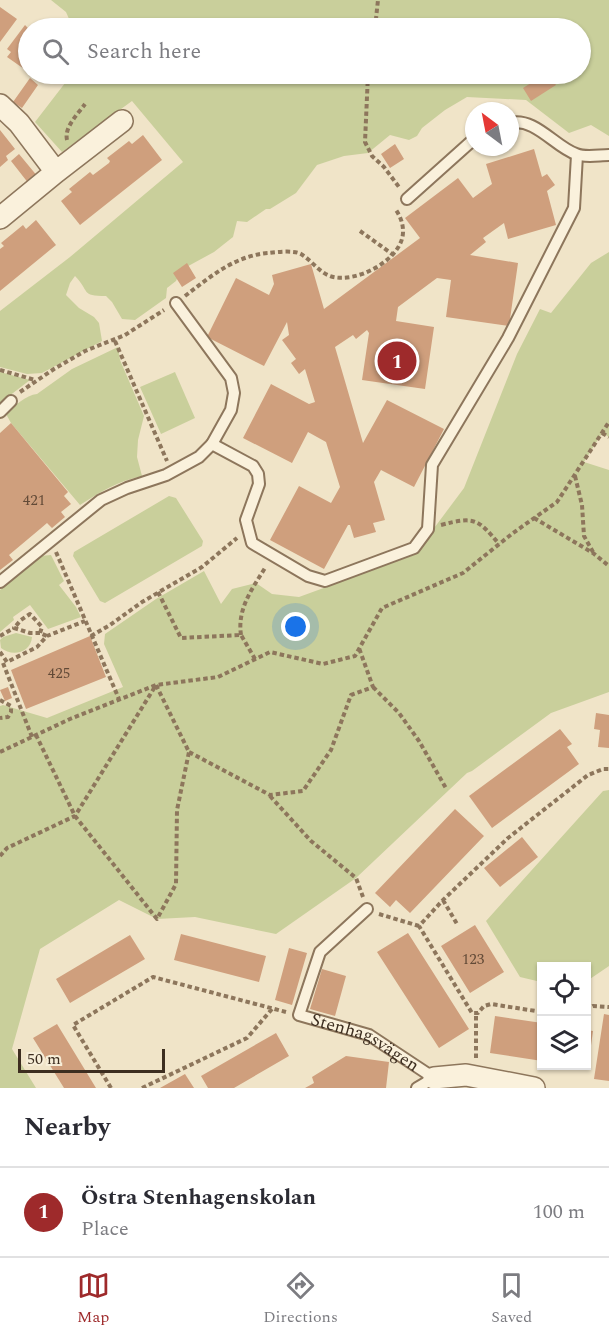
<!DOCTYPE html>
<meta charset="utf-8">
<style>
body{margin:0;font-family:Spectral,serif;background:#f2f2f3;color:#2b2b33}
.controls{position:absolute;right:18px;bottom:18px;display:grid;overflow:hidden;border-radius:0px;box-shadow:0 2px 4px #0004}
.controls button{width:54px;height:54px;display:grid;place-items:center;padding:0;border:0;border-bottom:2px solid #e1e1e2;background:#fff;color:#2b2b33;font:30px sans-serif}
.compass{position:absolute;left:465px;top:102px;width:54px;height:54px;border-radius:50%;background:#fff;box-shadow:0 2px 4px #0004;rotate:328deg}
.scale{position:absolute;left:18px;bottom:15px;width:147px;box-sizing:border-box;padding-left:6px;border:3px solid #3d2e20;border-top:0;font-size:16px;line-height:21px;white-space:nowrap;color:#3d2e20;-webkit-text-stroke:4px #f7eed8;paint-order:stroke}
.you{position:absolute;left:296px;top:627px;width:21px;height:21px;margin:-15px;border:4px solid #fff;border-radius:50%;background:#1a73e8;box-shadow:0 0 0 9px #1a73e833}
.badge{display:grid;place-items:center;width:39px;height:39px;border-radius:50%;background:#9e2a2b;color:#fff;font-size:20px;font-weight:700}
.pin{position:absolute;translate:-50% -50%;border:3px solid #fff;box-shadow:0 2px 6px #0006}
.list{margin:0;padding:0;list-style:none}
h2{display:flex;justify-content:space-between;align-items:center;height:78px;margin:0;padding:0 24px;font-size:26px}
h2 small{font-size:20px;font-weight:400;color:#7c7c81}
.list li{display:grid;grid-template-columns:39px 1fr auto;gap:18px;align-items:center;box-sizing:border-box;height:90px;padding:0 24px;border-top:2px solid #e1e1e2}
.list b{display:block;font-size:22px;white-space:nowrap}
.list p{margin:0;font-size:20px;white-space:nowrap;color:#7c7c81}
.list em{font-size:20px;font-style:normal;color:#7c7c81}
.icon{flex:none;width:33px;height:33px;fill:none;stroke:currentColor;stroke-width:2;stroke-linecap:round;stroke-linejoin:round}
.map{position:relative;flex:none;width:609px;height:1088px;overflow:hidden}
.search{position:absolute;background:#fff;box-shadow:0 2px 4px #0004;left:18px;right:18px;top:18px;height:66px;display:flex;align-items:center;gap:15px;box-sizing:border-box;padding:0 21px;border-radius:33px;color:#7c7c81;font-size:22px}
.sheet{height:168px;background:#fff}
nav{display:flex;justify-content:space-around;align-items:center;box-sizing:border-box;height:84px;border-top:2px solid #e1e1e2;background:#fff;font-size:16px;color:#7c7c81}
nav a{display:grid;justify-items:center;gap:3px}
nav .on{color:#9e2a2b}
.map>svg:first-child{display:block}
.green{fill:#c9cf9b}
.building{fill:#cf9f7d}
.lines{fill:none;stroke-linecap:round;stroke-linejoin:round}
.lane-casing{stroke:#8d765c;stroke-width:14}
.street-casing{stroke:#8d765c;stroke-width:24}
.path{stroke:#8d765c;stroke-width:4;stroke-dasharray:4.5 3;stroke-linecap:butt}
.lane{stroke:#faf1dc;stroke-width:10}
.street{stroke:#faf1dc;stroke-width:21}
.labels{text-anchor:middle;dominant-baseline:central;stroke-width:5;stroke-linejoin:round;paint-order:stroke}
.number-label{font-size:15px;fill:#624a37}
.street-label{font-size:18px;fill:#3d2e20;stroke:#f7eed8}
</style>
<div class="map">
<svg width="609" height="1088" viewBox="0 0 609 1088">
<rect width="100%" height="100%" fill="#f0e4c8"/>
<!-- green -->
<path class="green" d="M51,0H609V136L591,125L569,133L526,100L467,97L445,110L422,128L417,136L409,140L390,135L368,153L344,156L317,165L296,193L270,209H266L247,222L237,221L233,237L214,252L181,270L176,281L167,288L166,298L135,320L122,319L112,302L106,296C80,296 90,291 75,276L70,283L66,295L79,308L94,317L99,323L102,341L42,373L27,374L0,367V311L70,257L183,162L132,101L62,152L35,122L72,74H580V28H73L66,12Z
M609,252V437L602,433L584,462L609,470V692L551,713L472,771L467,773L356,878L276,934L195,917L157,919L119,900L40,949L12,1049L36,1088H0V706L3,705L47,718L123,687L104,644L105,634L156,599L204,571L221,604L232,589L256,583L272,594L299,597L414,555L464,488L517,354L540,309L551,313L591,263Z
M118,347L120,360L144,416L138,440L137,457L142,476C118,481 100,492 80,505L11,423L6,414C14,406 26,395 37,394L72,369Z
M0,372L30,380L0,403Z
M175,372L195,418L161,434L140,387Z
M169,496L176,498L203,541L202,546L105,603L100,601L73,556L74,552Z
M51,555L64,581L59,585L76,607L81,617L48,629L30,605L13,617L14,620L0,632V590L40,556Z
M16,633L32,637C31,653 12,657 1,648L0,640L3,637Z
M609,790V966L587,981L586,966H542L541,982L520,977L486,921L603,791Z"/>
<!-- building -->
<path class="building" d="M0,7L17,19L0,42Z
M25,25L28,28V69L27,71L7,57L11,52L7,49Z
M545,74H548L556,85L531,101L523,88Z
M30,78L38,85L22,108L13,102Z
M0,130L15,149L6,156L8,160L0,167Z
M143,135L162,160L80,225L61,201L72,192L69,189L90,172L93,175L109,163L110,161L107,158L129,141L132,144Z
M395,144L404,159L390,168L381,154Z
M534,149L542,177L547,174L555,185L547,191L556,225L508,239L504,223L483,238L486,242L470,255L518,263L509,326L446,317L451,280L437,278L398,307L396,321L434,327L425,389L362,380L369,333L367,330L356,339L353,335L335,347L363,443L387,400L444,429L414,487L381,470L374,482L385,520L373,523L376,532L354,538L350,525H348L324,569L270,540L299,486L331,503L340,487L326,442L308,432L292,463L243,438L271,384L309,404L315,402L305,369L299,374L291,363L296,359L282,340L289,335L287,322L264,366L207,337L236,278L269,295L274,284L272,275L311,264L324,309L420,238L405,218L458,178L473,198L492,184L486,164Z
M19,154L38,177L29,184L11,161Z
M36,220L56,245L0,291V249L4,246L1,243L23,225L26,229Z
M187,263L196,278L182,287L173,273Z
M11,423L68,492L64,496L71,504L61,512L65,517L52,528L47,523L40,529L9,555L13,560L0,570V433Z
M90,636L106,677L26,709L11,670Z
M8,687L12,698L5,701L0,690Z
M596,713L609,715V748L598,747L600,730L594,729Z
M560,729L572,744L567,747L579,764L492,828L469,796Z
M455,809L484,836L410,913L396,900L390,907L375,893Z
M522,837L538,857L500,887L484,868Z
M475,925L504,972L470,993L441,946Z
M408,933L469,1029L439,1048L377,952Z
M181,934L266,956L259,982L174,960Z
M130,935L145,959L70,1003L56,979Z
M289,948L307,953L292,1005L275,1000Z
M322,969L346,976L335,1016L310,1009Z
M604,1014L609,1015V1081L594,1079Z
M495,1016L542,1023V1061L490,1053Z
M57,1024L96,1088H64L33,1038Z
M586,1030L593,1031L588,1067H586Z
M276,1033L289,1056L234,1088H208L201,1076Z
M346,1056L389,1062L386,1088H305L314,1083L312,1077Z
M185,1074L194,1088H160Z"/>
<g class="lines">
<defs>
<g id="lane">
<path d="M510,123C535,117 555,147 576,154C585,158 599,155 609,155"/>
<path d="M407,199L474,139"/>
<path d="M176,303L231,378L234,393L231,410L212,444L253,466L258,474L259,484L246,520L252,543L308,576L325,581L414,548L428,529L432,465L508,338L574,208L577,155"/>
<path d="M0,412L11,401"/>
<path d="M0,582L101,500L127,488L166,475L199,457L212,444"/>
<path id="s1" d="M367,909L320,952L299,1015L369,1035L434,1078L417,1088"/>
</g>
<path id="street" d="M0,105L19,123L56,172L0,218
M56,172L122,121
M434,1078L466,1075L534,1088"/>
</defs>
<!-- lane casing -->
<use href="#lane" class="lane-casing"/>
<!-- street casing -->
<use href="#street" class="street-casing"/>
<!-- path -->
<path class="path" d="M375,28L378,0
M368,74L365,142L372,156L384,167L399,187
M67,140C64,127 78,114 85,104
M360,231L395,256
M185,296C211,276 236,255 269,253C277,252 294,250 301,254C311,260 319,272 330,276C355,285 404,259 403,231C403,223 400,216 396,210
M115,341L167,461
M0,370L35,380
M20,392L54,369L85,351L125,335L164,310
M602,433L609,437
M575,476L582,505L584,536L593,552
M534,518L593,553L609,566
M441,525C475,516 478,519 499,544
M56,552L119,699
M158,592L181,638L241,635L255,659
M40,633H30L14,628L21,620L30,614L42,627L40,633L47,636
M241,635C237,609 252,589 265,568
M0,636L14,628
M91,636L110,625L142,602L202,567L237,538
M0,652L7,662L37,647L47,636L85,621
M3,663L32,737
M373,687L399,713L419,741L447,790
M0,700L11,706V712L8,717L0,718
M0,752L70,719L156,685L218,677L270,652L323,664L355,656L382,608L463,573L513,533L557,502L609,422
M189,752L270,795L303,791L331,750L351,695L373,687L359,648
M270,796L311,841L356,878L363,897
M0,856L7,848L75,816L156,685L189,752L177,810L176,884L157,919L75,816L36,735
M443,900L457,924
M379,914L419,926
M586,1010L593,1006L609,1007
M542,1012L491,1004L484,1006L478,1013H472L419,926L443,900L508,838L588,775L603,769H609
M476,1058V1013
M111,1088L73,1025L153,977L286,1012
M142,1088L247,1038L272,1009"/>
<!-- lane -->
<use href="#lane" class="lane"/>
<!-- street -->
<use href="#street" class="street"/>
</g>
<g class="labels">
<!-- number labels -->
<g class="number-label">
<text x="34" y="500">421</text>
<text x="59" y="673">425</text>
<text x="473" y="959">123</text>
</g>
<!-- street labels -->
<g class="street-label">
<text stroke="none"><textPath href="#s1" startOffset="202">Stenhagsvägen</textPath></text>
</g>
</g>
</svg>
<div class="controls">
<button><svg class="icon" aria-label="locate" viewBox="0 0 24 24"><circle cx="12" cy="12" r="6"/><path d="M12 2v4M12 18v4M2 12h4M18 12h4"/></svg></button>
<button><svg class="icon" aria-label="layers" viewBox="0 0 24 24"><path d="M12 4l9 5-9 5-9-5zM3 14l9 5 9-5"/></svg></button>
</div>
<svg class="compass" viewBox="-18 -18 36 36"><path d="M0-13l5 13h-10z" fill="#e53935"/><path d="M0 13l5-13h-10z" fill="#7c7c81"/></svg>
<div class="scale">50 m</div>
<div class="you"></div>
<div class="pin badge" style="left:397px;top:361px">1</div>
<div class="search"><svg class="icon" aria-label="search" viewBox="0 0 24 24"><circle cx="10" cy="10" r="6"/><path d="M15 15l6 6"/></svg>Search here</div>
</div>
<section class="sheet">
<h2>Nearby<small></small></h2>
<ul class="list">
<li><span class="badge">1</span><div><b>Östra Stenhagenskolan</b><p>Place</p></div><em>100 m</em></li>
</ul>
</section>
<nav>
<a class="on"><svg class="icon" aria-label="map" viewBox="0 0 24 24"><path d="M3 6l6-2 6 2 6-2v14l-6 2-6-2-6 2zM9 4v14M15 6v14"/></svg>Map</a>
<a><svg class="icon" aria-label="directions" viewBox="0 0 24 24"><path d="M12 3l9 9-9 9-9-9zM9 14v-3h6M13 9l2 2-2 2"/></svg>Directions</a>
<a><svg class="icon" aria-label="saved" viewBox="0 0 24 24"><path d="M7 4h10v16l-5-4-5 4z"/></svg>Saved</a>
</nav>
